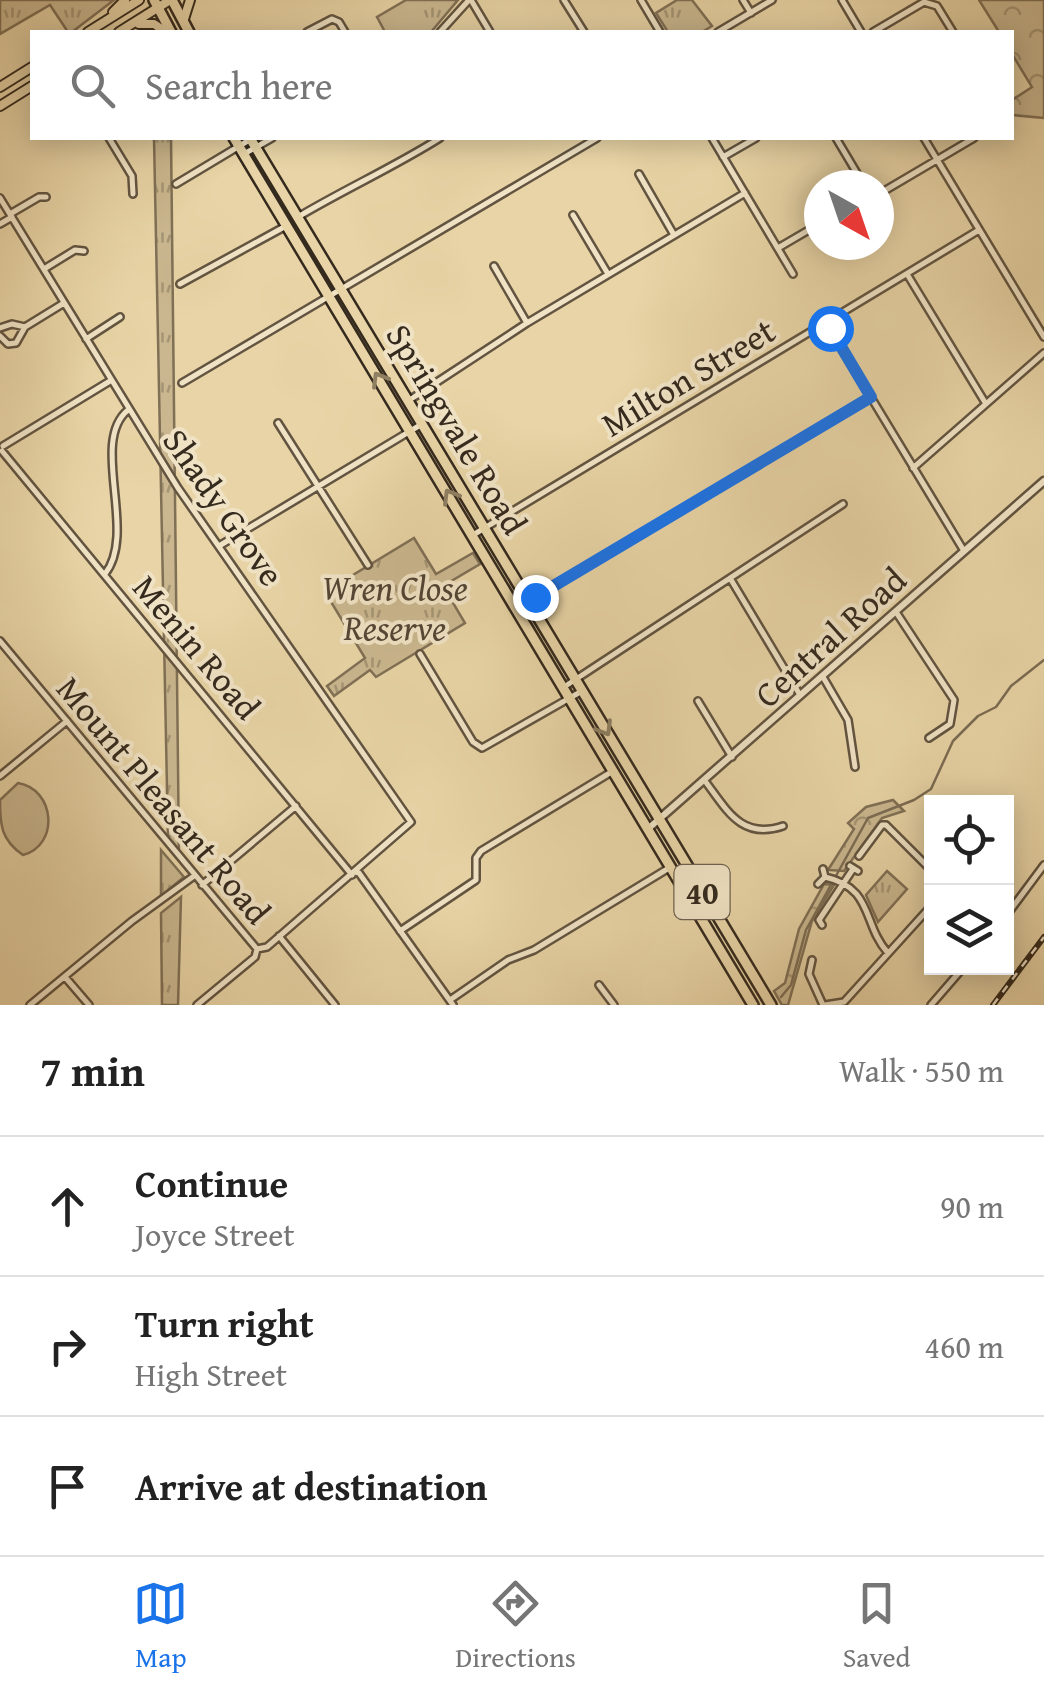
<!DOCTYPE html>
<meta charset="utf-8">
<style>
body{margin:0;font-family:"Gentium Book Plus",serif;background:#f6f6f6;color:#222}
.controls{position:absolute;right:30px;bottom:30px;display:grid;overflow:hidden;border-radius:0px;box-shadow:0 5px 25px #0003}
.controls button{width:90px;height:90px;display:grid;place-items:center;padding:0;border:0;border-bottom:2px solid #e0e0e0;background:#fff;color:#222;font:50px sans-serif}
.compass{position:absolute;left:804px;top:170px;width:90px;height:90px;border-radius:50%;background:#fff;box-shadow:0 5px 25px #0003;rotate:140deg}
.stop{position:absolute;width:30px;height:30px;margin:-22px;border:8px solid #1a73e8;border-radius:50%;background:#fff}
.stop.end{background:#1a73e8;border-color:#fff;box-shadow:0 2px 10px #0008}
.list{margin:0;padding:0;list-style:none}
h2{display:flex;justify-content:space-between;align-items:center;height:130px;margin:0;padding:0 40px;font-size:42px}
h2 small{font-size:32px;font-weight:400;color:#767676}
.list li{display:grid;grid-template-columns:65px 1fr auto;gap:30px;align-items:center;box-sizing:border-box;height:140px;padding:0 40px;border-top:2px solid #e0e0e0}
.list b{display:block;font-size:38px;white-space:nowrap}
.list p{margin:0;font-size:32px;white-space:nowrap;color:#767676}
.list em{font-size:32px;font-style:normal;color:#767676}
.icon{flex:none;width:55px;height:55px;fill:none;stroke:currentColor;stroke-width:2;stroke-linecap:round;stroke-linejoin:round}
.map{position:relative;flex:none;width:1044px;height:1005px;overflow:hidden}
.search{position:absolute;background:#fff;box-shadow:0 5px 25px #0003;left:30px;right:30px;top:30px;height:110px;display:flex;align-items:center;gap:25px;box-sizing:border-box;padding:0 35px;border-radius:0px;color:#767676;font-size:38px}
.sheet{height:550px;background:#fff}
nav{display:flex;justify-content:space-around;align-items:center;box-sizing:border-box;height:140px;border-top:2px solid #e0e0e0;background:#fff;font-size:28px;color:#767676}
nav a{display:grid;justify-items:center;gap:5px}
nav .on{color:#1a73e8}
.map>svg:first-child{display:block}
.grass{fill:#cab78f;stroke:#807056;stroke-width:2.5}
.forest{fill:url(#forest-crowns);stroke:#807056;stroke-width:2.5}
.park{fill:url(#park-tufts);stroke:#807056;stroke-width:2.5}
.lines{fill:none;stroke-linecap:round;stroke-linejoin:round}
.stream{stroke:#7c6d54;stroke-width:2.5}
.minor-casing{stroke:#625440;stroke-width:10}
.tertiary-casing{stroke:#625440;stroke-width:11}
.primary-casing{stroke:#352a1e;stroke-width:12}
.trunk-casing{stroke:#352a1e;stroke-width:14}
.minor{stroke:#f0e3c5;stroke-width:5}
.tertiary{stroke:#f0e3c5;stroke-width:6}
.primary{stroke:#e8d4a6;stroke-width:8}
.trunk{stroke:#e8d4a6;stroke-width:9}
.rail-casing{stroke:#352a1e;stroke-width:6}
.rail{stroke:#f0e3c5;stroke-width:2.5;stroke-dasharray:8;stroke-linecap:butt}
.oneway{stroke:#8e7f62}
.route{stroke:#1a73e8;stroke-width:12}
.labels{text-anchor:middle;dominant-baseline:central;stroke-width:8;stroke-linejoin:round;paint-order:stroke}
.shield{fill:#f0e3c5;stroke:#6d6250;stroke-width:2.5}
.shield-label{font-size:32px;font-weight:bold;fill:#352a1e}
.street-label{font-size:35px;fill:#352a1e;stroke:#f0e3c5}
.park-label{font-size:35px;font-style:italic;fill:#534635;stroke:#f0e3c5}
</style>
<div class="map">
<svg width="1044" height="1005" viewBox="0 0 1044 1005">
<defs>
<pattern id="forest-crowns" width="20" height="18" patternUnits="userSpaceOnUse" patternTransform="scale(2.5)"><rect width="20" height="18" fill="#cab78f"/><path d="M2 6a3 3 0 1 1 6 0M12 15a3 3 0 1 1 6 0" fill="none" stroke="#a59574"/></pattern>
<pattern id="park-tufts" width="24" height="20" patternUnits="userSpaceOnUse" patternTransform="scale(2.5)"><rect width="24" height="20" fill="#cab78f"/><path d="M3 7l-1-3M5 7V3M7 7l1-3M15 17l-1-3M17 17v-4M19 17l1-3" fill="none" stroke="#a59574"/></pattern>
</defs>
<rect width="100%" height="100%" fill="#e8d4a6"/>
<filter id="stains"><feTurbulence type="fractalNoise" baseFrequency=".002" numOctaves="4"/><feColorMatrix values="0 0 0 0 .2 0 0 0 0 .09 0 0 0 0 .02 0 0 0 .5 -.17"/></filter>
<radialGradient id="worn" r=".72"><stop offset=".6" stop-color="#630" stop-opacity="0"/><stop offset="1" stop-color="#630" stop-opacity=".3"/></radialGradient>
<!-- grass -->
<path class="grass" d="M18,783C55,789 60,845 23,855C1,840 0,825 0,800Z"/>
<!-- forest -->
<path class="forest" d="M979,0H1044V118L1012,115V100L1032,87L1012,54V32H999Z
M893,800L904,811L882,818L844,871L828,870L854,829L848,823L866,807Z
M824,884L834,885L812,921L788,1005H782L774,991L785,983L799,929Z"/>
<!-- park -->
<path class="park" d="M0,0H114L72,32H68L50,5L0,34Z
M406,0H458L431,32H385L377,17Z
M677,0H692L712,26L702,32H668L656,13Z
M154,138H171L179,857L168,839Z
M414,538L436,574L473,553L480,564L443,586L465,623L376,677L370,670L334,696L327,686L365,658L325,592Z
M161,850L184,877L161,896Z
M887,871L907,889L878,922L866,895Z
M181,897L178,1005H162L161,913Z"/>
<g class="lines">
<!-- stream -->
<path class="stream" d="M781,997L791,985L806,930L868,818L914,800L931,789L953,741L978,716L996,707L1011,686L1044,660"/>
<defs>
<path id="minor" d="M471,0L490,32
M564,0L584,32
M641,0L660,32
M743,0L751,13
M842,0L861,32
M307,32L332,19L339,22L345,32
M440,32L469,0
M718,32L772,0
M873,32L924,2L937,6L953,32
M109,138L132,176L133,194
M712,138L793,274
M836,138L864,185
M924,138L1044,337
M244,154L272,138
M723,157L756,138
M639,174L674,235
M176,184L251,139
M879,194L974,138
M0,198L178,488L411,822L267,947L257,949L0,641
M10,214L39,197H46
M573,215L608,274
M298,217C345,189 394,167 440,138
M0,224L12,217
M778,248L819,224
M494,266L527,323
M44,269L75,250L84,251
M907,274L986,404
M180,284L286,226
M826,323L964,551
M0,328L12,324L25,327
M0,336L8,344L16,343L25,327L64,303
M86,339L120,317
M182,383L597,138
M408,401L527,323L745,193
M278,423L368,565
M3,446L110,381
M2,451L352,875
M913,468L1044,353
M473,535L979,230
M219,546L422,424
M105,574C138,532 89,442 128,410
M730,578L800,695
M530,600L871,397
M896,612L954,700L950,724L929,738
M420,654L473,742L482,748L582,691
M823,677L848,720L855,767
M564,687L843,504
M698,701L732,757
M0,776L67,721
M705,781C727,810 741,840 783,826
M859,856L882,825H886L932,871
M850,866L858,871
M355,872L359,873L453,1005
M825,877C874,888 862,924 888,953
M818,884L825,877L823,869
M202,885L296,806
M1006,916L1044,865
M822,925L819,920L853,869
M400,931L476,880V858L481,851L613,771
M279,936L335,1005
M812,960L809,974L823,1005
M65,977L89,1005
M599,985L614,1005
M450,1000L508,960L534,950L669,868
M30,1005L132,921L194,876
M197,1005L255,957L257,949
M825,1005L844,1002L932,905
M931,1005L963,968"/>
<path id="tertiary" d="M649,828L1044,481"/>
<path id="primary" d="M113,12L125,0
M184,19L190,0
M139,24H154L166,32
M88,32L139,0
M119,32L170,0
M0,87L32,67
M0,106L32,86"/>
<path id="trunk" d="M154,0L171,32
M172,0L189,32
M234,138L753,1005
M250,138L771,1005"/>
</defs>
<!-- minor casing -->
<use href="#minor" class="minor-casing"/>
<!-- tertiary casing -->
<use href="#tertiary" class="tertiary-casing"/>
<!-- primary casing -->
<use href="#primary" class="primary-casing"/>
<!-- trunk casing -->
<use href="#trunk" class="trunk-casing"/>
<!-- minor -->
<use href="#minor" class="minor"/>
<!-- tertiary -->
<use href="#tertiary" class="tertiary"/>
<!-- primary -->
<use href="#primary" class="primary"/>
<!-- trunk -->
<use href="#trunk" class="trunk"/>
<defs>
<path id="rail" d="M993,1005L1044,937"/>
</defs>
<!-- rail casing -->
<use href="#rail" class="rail-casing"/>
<!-- rail -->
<use href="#rail" class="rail"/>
</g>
<!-- one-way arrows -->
<defs><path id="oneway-chevron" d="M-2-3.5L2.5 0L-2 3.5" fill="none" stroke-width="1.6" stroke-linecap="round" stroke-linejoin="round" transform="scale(2.5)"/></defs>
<g class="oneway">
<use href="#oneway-chevron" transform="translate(379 379) rotate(-121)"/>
<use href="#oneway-chevron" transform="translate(450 496) rotate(-121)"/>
<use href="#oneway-chevron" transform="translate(605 729) rotate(59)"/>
</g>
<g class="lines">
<!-- route -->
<path class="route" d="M535,597L871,397L830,328"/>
</g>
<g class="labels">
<!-- shield labels -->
<rect class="shield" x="674.5" y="865" width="55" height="54" rx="8"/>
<g class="shield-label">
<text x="702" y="892">40</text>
</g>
<!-- street labels -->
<g class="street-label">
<text transform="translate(688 377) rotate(-31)">Milton Street</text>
<text transform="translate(457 429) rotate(59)">Springvale Road</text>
<text transform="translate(224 507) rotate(55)">Shady Grove</text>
<text transform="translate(830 637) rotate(-42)">Central Road</text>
<text transform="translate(197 647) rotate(50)">Menin Road</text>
<text transform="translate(164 800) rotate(50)">Mount Pleasant Road</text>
</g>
<!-- park labels -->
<g class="park-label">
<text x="395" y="587">Wren Close<tspan x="395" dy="40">Reserve</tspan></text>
</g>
</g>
<rect width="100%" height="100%" filter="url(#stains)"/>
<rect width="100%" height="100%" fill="url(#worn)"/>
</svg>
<div class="controls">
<button><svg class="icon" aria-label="locate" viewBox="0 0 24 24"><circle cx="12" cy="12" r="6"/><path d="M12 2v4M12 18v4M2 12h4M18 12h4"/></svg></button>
<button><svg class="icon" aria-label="layers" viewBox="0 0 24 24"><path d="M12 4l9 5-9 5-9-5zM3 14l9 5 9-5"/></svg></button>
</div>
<svg class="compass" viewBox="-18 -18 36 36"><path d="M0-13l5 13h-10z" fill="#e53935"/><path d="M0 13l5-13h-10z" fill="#767676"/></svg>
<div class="stop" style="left:830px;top:328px"></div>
<div class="stop end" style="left:535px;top:597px"></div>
<div class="search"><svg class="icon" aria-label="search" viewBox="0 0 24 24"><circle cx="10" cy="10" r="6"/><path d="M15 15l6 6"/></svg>Search here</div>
</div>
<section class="sheet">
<h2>7 min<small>Walk · 550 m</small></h2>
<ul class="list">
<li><svg class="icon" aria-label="ahead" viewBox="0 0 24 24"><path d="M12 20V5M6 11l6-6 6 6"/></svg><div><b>Continue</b><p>Joyce Street</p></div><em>90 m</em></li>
<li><svg class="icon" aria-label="right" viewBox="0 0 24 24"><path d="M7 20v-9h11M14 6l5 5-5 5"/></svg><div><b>Turn right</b><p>High Street</p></div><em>460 m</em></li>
<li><svg class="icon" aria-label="arrive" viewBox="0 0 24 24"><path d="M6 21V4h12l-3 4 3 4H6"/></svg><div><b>Arrive at destination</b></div></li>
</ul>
</section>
<nav>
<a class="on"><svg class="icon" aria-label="map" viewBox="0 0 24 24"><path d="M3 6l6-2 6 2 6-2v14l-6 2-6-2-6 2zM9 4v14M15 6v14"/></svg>Map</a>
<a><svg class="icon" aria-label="directions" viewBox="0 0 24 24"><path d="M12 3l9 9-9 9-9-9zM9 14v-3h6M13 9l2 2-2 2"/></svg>Directions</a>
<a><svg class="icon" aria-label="saved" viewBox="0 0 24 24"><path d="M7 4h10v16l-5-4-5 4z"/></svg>Saved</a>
</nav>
